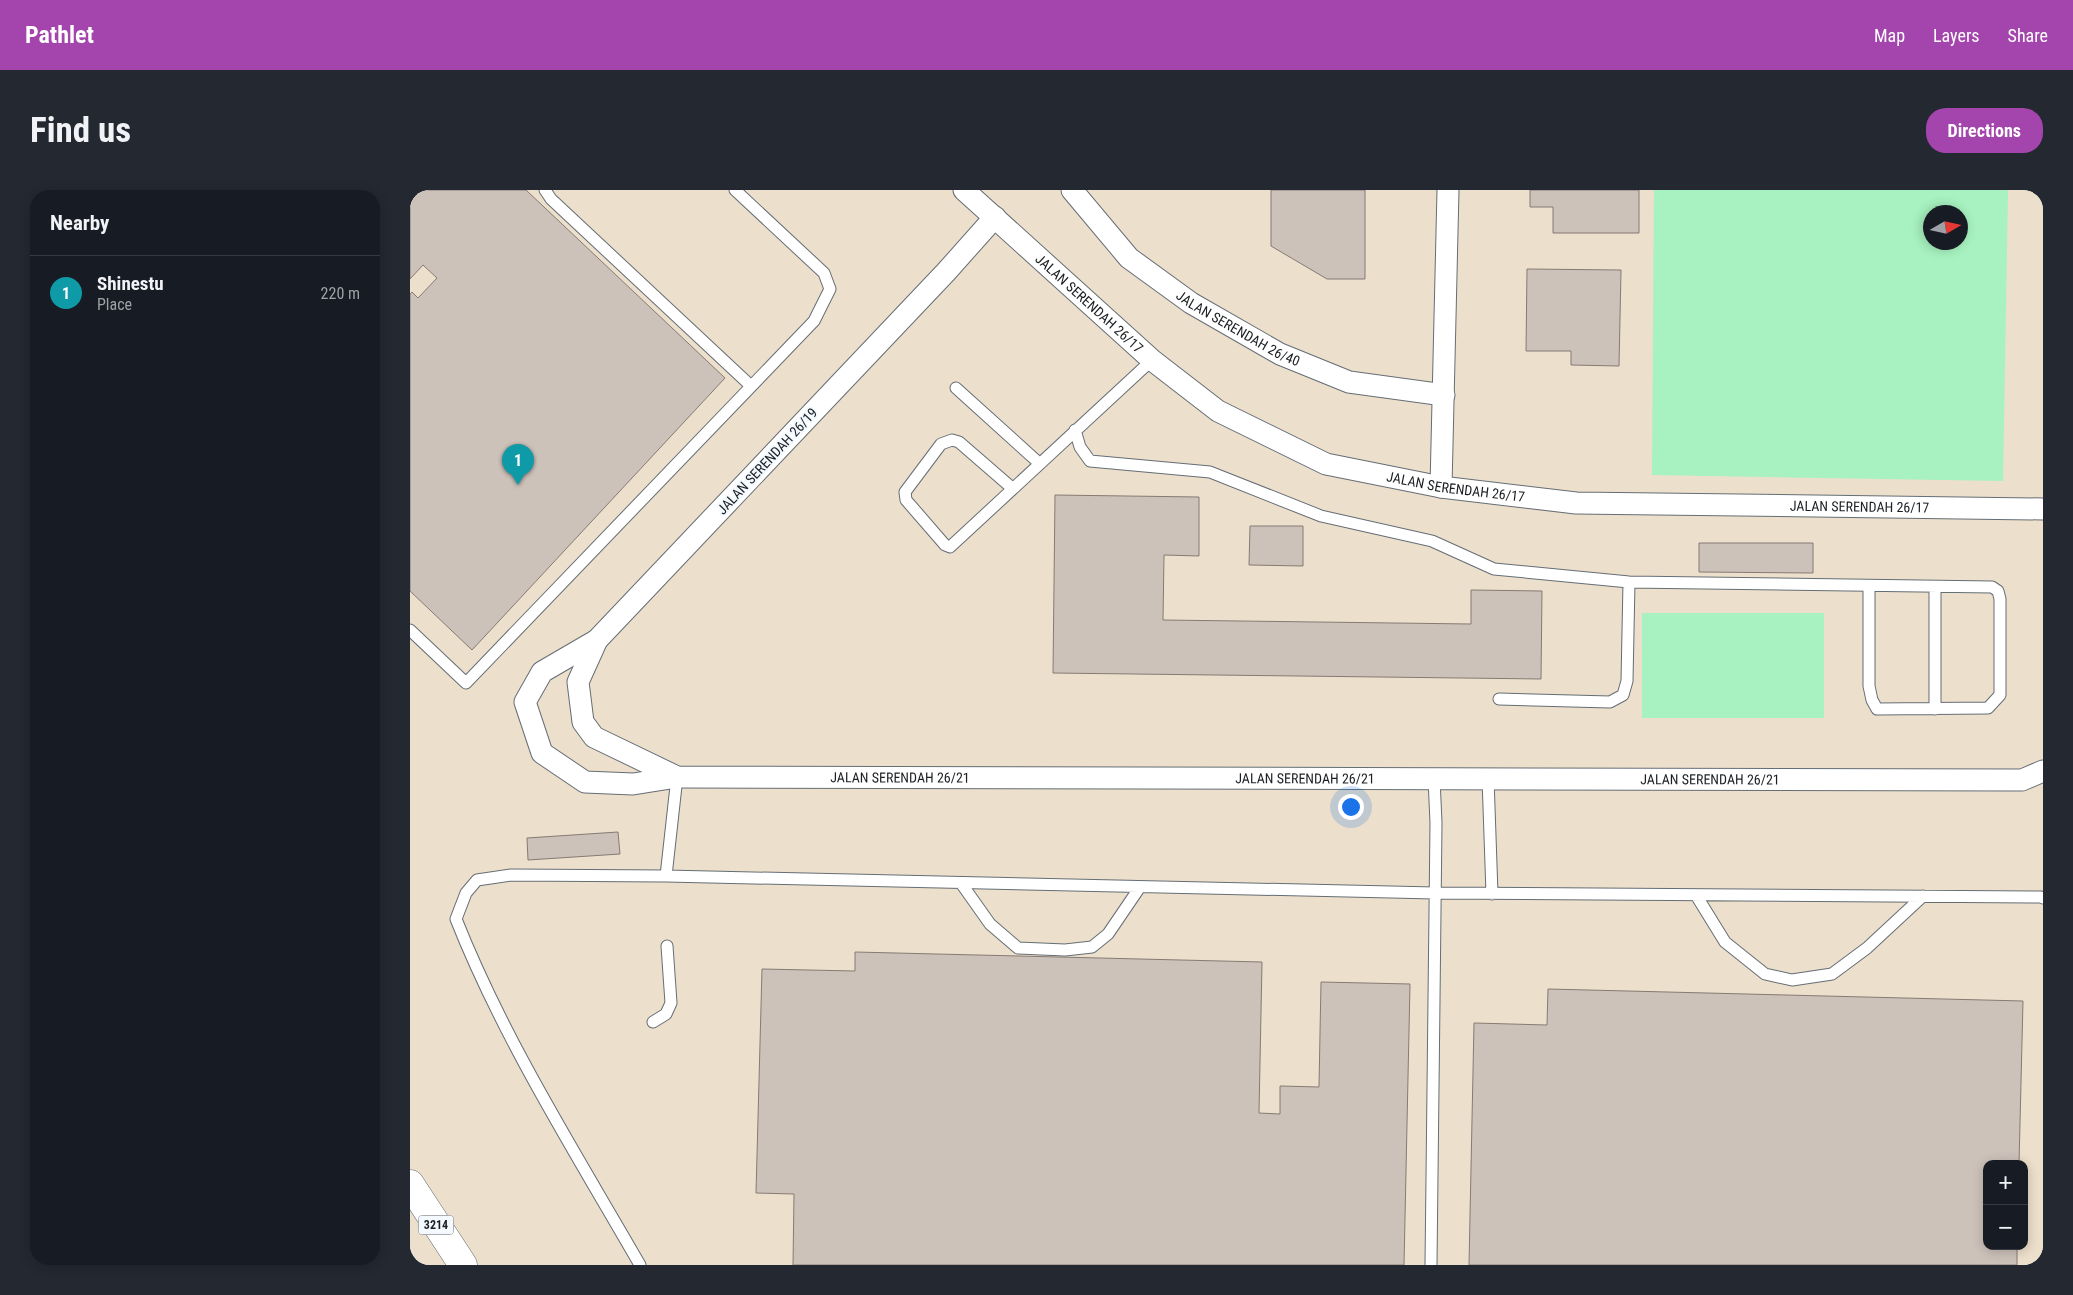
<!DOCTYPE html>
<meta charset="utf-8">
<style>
body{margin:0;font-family:"Roboto Condensed",sans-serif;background:#242831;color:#f1f3f6}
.controls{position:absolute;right:15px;bottom:15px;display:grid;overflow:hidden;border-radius:10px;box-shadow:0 2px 12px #0003}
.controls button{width:45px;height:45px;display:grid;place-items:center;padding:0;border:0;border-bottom:1px solid #363941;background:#171b24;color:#f1f3f6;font:25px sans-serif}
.compass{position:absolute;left:1513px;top:15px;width:45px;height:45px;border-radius:50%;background:#171b24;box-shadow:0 2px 12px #0003;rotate:81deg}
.you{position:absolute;left:940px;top:616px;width:18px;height:18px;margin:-12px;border:4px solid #fff;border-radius:50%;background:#1a73e8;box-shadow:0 0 0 8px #1a73e833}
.badge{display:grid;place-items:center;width:32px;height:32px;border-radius:50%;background:#a445ad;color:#fff;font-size:16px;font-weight:700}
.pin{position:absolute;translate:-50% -41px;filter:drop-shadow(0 1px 2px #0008)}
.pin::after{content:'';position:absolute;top:26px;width:18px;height:15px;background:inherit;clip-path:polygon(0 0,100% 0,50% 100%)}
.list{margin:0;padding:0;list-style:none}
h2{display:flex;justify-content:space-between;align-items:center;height:65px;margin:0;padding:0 20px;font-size:21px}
h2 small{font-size:16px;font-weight:400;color:#9ea1a6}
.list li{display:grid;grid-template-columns:32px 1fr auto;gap:15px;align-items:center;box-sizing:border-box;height:75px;padding:0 20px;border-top:1px solid #363941}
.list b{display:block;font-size:19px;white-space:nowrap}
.list p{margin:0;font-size:16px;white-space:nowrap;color:#9ea1a6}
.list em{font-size:16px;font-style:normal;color:#9ea1a6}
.map{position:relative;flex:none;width:1633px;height:1075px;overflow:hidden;border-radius:20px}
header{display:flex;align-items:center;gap:30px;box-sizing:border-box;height:70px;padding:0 25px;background:#a445ad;color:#fff}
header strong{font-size:24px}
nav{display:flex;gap:28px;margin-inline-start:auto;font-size:18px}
.intro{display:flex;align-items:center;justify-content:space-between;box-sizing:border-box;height:120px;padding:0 30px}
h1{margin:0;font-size:35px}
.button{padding:12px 22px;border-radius:20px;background:#a445ad;color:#fff;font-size:18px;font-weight:700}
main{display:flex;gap:30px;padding:0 30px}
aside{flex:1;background:#171b24;border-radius:20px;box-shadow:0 2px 12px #0003}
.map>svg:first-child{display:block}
.industrial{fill:#ecdfcb;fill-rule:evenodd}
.green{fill:#a7f2c0;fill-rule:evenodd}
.building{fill:#cdc2ba;stroke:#857b74}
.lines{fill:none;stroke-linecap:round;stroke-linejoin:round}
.service-casing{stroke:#656d75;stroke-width:13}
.minor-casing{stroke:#656d75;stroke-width:23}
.primary-casing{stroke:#656d75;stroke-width:29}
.service{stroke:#fff;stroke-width:11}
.minor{stroke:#fff;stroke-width:21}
.primary{stroke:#fff;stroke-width:28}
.labels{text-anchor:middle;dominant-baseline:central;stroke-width:4;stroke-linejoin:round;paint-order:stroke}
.shield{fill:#f3f9ff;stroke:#5c6064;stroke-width:1}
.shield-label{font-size:12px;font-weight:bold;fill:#1b1f22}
.street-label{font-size:14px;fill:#1b1f22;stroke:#f3f9ff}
</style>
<header>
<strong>Pathlet</strong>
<nav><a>Map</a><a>Layers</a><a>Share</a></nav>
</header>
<div class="intro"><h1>Find us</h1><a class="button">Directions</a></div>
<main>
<aside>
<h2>Nearby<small></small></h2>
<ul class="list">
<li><span class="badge" style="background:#0f9aa8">1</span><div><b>Shinestu</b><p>Place</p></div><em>220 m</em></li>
</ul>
</aside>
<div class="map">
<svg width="1633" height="1075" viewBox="0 0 1633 1075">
<rect width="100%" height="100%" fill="#e3ecf6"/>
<!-- industrial -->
<path class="industrial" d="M0,0H1633V1075H10L0,1060ZM1520,22H1550V52H1520ZM1577,974H1614V1056H1577Z"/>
<!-- green -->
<path class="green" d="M1244,0H1598L1593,291L1242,285ZM1520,22H1550V52H1520Z
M1232,423H1414V528H1232Z"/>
<!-- building -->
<path class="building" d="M0,0H116L315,188L62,460L0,401V104L2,102L8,108L27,88L13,75L0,89Z
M861,0H955V89H917L861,56Z
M1120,0H1229V43H1143V17H1120Z
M1117,79L1211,80L1209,176L1161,175V161H1116Z
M645,305L789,307V366L754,365L753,430L1061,434V400L1132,401L1131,489L643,483Z
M840,336H893V376L839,375Z
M1289,353H1403V383L1289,382Z
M208,642L210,664L118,670L117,648Z
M445,762L852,772L849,923L870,924V896L909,897L911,792L1000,794L994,1075H383L384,1004L346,1003L352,779L445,781Z
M1138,799L1613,811L1609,974H1577V1056H1607V1075H1059L1064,833L1137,835Z"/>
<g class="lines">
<defs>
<path id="service" d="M135,0L141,9L341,196
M546,198L629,273
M665,240L670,257L680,271L800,282L911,326L1022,351L1084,379L1219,392L1582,397L1588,401L1590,409V505L1578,518L1467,519L1462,510L1459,496V396
M602,298L549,252L542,250L531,254L495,302L496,310L535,355L540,357L742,170
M1525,397V519
M0,440L56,493L404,131L420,99L414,83L325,0
M1089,509L1200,512L1213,505L1217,491L1219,392
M1078,588L1082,704
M256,686L267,587
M551,693L580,734L608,758L655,760L682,757L698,744L730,697
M1286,705L1315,752L1355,784L1382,790L1422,784L1457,758L1513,706
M243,832L256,824L261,813L257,756
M230,1075C165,962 94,850 46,729L56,703L67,690L101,685L256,686L1025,703L1631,707L1633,708
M1021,1075L1026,633L1024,588"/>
<g id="minor">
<path id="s1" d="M554,0L742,170L808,221L916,274L1031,297L1166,313L1633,319"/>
<path id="s2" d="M662,0L719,68L781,113L870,164L939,192L1034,205"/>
<path id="s3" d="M585,27L536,82L187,450L168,492L173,532L184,547L267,587L1612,590L1633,581"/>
<path d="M1031,297L1038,0"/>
<path d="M187,450L132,482L115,512L132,563L175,592L223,594L267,587"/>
</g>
<path id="primary" d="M0,994L53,1075"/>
</defs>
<!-- service casing -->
<use href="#service" class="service-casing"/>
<!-- minor casing -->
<use href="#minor" class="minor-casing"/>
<!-- primary casing -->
<use href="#primary" class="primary-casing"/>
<!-- service -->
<use href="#service" class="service"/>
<!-- minor -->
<use href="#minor" class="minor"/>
<!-- primary -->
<use href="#primary" class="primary"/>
</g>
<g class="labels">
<!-- shield labels -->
<rect class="shield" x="8.5" y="1025.5" width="35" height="19" rx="4"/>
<g class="shield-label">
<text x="26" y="1035">3214</text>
</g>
<!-- street labels -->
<g class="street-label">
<text stroke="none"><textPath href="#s1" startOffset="169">JALAN SERENDAH 26/17</textPath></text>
<text stroke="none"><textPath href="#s2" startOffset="219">JALAN SERENDAH 26/40</textPath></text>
<text transform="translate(357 271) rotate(-47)">JALAN SERENDAH 26/19</text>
<text stroke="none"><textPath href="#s1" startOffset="589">JALAN SERENDAH 26/17</textPath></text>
<text stroke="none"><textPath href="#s1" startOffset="994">JALAN SERENDAH 26/17</textPath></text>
<text stroke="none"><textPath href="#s3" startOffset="1001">JALAN SERENDAH 26/21</textPath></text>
<text stroke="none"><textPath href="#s3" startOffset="1406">JALAN SERENDAH 26/21</textPath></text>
<text stroke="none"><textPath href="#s3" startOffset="1811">JALAN SERENDAH 26/21</textPath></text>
</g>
</g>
</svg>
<div class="controls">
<button>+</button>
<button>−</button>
</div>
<svg class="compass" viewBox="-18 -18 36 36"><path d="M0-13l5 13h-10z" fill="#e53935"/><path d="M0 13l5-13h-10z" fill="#9ea1a6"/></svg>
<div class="you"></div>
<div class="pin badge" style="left:108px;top:295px;background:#0f9aa8">1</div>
</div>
</main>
